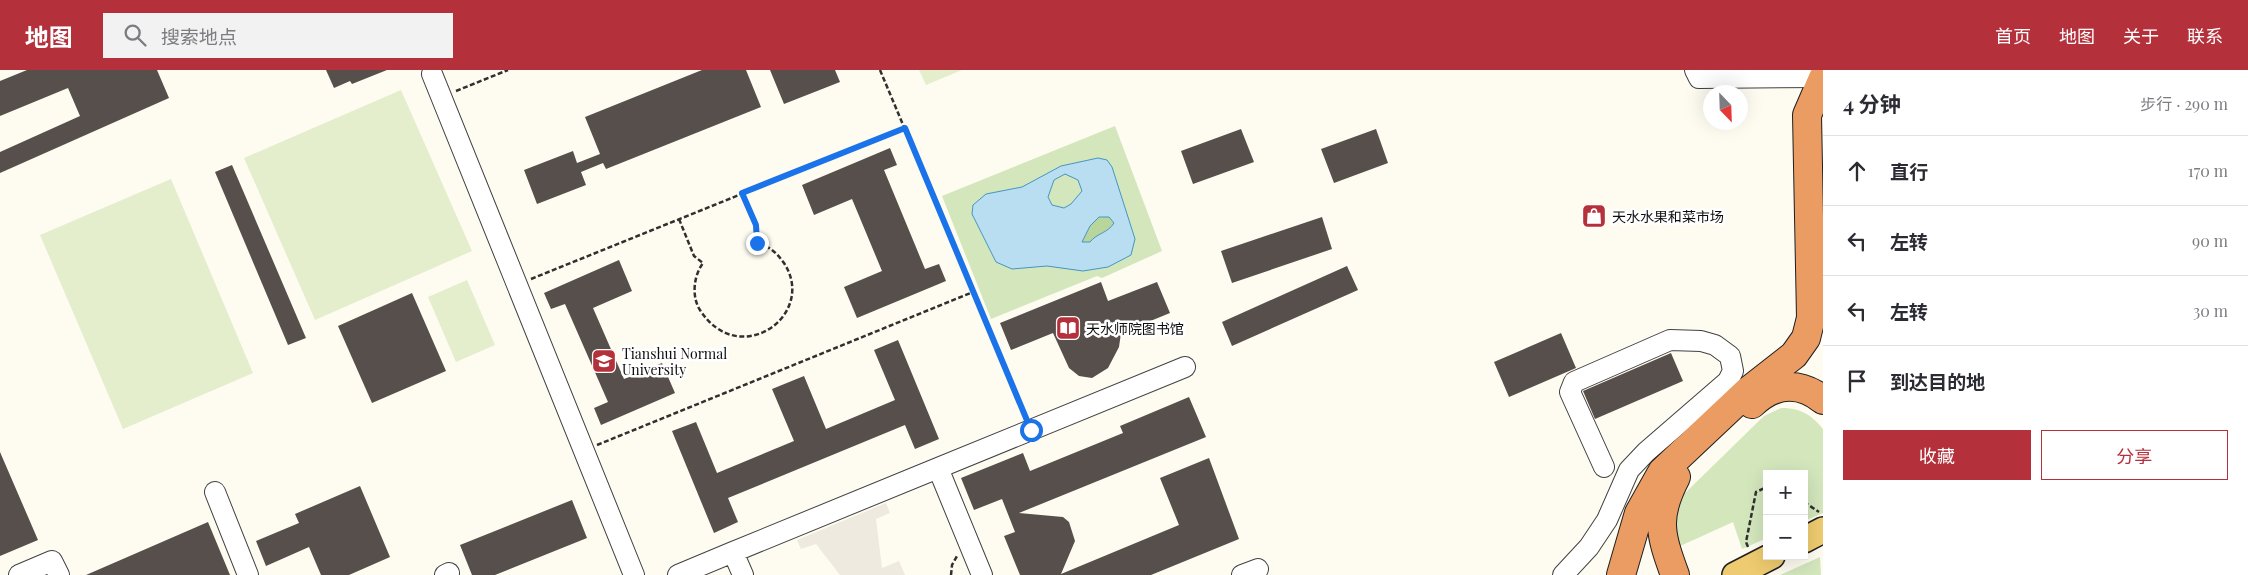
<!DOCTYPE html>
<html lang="zh">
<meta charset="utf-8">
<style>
body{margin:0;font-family:"Playfair Display","Noto Sans SC",serif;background:#f2f2f3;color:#2b2b33}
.controls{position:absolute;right:15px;bottom:15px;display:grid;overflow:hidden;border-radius:0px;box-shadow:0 5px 20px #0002}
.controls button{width:45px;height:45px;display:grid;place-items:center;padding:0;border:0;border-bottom:1px solid #e1e1e2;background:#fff;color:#2b2b33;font:25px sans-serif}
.compass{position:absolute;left:1703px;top:15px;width:45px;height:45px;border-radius:50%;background:#fff;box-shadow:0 5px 20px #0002;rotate:157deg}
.stop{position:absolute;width:15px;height:15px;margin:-11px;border:4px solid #1a73e8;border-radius:50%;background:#fff}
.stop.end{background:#1a73e8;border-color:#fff;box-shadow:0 1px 5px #0008}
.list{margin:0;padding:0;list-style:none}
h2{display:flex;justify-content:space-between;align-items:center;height:65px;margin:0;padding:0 20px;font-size:21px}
h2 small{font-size:16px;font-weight:400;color:#7c7c81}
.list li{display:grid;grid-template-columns:32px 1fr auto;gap:15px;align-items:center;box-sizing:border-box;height:70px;padding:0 20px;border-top:1px solid #e1e1e2}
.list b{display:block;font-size:19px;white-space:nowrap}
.list em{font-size:16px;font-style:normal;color:#7c7c81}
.actions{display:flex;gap:10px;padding:15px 20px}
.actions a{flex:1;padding:11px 0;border:1px solid #b4303b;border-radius:0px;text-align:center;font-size:18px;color:#b4303b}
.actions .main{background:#b4303b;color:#fff}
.icon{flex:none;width:28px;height:28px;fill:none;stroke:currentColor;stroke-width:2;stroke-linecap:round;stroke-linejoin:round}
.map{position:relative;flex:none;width:1823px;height:505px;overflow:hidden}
header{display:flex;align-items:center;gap:30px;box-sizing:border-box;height:70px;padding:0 25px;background:#b4303b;color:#fff}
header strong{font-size:24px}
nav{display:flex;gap:28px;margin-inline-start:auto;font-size:18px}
.search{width:350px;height:45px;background:#f2f2f3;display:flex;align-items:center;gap:12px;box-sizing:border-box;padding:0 18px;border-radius:0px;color:#7c7c81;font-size:19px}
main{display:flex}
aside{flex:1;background:#fff}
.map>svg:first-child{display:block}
.green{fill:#d3e6bc}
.forest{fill:#b8d69c}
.pitch{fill:#e4eecd}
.plaza{fill:#eeeadf}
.water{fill:#b9def2;stroke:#4595c3;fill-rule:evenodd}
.building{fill:#564f4b}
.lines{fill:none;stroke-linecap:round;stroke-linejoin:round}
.minor-casing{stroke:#414141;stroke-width:22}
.major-casing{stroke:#1f1f1f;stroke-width:28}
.highway-casing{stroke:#1f1f1f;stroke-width:30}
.path{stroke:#303030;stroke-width:2.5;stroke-dasharray:5 2.5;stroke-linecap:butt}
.minor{stroke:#fff;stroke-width:20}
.major{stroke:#eecb70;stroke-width:25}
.highway{stroke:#ea9c63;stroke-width:28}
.route{stroke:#1a73e8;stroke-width:6}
.labels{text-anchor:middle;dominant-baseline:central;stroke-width:5;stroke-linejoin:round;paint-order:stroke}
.poi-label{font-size:14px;fill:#0e0e0e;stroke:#fff;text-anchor:start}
</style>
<header>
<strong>地图</strong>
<div class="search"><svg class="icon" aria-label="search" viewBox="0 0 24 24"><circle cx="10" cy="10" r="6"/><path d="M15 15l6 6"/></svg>搜索地点</div>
<nav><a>首页</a><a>地图</a><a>关于</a><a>联系</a></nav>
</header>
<main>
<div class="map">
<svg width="1823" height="505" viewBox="0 0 1823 505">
<rect width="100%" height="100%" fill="#fefbf0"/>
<!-- green -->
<path class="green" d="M1115,56L1162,181L1102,208L1097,206L991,249L942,126Z
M1781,338C1800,338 1811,344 1823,359V443L1804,451V404H1767V468L1742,479L1733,452L1678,477L1676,442L1682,426L1764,346Z
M1820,487L1821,505H1780Z"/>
<!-- forest -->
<path class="forest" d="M1099,146L1109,147L1114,153C1108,163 1097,163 1090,172H1082L1090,156Z"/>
<!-- pitch -->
<path class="pitch" d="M919,0H962L926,15Z
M401,20L472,181L315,250L244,88Z
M171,109L253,303L123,359L40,165Z
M467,210L495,275L456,292L428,227Z"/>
<!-- plaza -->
<path class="plaza" d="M886,433L890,443L876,449L882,498L899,491L905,505H840L816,474L801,479L797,470Z"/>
<!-- water -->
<path class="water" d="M1098,88L1107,90L1112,97L1135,169L1131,185L1108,197L1083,201L1047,196L1012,199L996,192L972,144L973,135L986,124L1022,117L1061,96ZM1065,104L1078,110L1082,121L1071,134L1064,138L1052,135L1048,127L1054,110ZM1099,147H1109L1114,153C1108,163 1097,163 1090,172H1082L1090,156Z"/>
<!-- building -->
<path class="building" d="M27,0H157L169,28L0,103V82L80,46L68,18L0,46V11Z
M326,0H387L352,14L350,11L334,18Z
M702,0H746L761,37L606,99L603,93L581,102L586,115L537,134L524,100L573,81L577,93L600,84L585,47Z
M770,0H835L840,12L784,34Z
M1241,59L1254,92L1193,114L1181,81Z
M1376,59L1388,93L1334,113L1321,79Z
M890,78L897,95L884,100L925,199L939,194L946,211L857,248L844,217L882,201L852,129L814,145L802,115Z
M232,95L306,268L288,275L215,102Z
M1322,147L1332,179L1232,213L1221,181Z
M619,190L632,221L593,238L624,309L662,293L675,323L601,355L594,338L608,332L565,234L551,239L544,223Z
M1347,196L1358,220L1232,276L1222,252Z
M1101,212L1108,231L1157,212L1170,243L1121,263L1119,277L1108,298L1092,308L1079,306L1069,298L1053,263L1011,280L1000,253Z
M412,223L446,301L372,333L338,256Z
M1561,263L1576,298L1509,327L1494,292Z
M898,270L939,369L915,379L905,355L728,428L738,452L714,463L672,361L696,352L717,403L794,371L772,319L804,306L826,359L895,330L874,280Z
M1671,283L1683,311L1595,349L1583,321Z
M1189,327L1206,367L1019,443L1063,447L1069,452L1075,471L1061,504L1179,455L1160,408L1209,388L1239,469L1151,505H1020L1004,466L1015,462L1002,429L974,440L961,408L1023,383L1030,401L1123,363L1120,356Z
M0,382L38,470L0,486Z
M360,416L390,487L349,505H321L309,477L266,496L256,471L299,453L295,444Z
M572,430L587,468L495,505H472L460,475Z
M208,452L230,505H86Z"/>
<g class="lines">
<defs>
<path id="minor" d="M1695,0L1699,8L1823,7
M432,4L634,505
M938,398L1185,297
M215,422L248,505
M19,505L52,491L59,505
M445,505L449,503
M678,505L733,482
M743,505L733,482L938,398L982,505
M1242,505L1258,499
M1563,505L1589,477L1607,450L1629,400L1646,382L1728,311L1733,301L1730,286L1715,275L1701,271L1670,270L1574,312L1570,322L1604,397"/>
<path id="major" d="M1804,470L1823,460
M1735,505L1772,486"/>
<path id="highway" d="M1752,334C1774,313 1800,311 1823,330
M1621,505L1639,443L1662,402L1748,321L1794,285L1806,268L1811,248L1807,45L1823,8
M1675,505C1660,464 1655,447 1676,407"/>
</defs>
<!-- minor casing -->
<use href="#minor" class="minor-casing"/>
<!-- major casing -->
<use href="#major" class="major-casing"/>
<!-- highway casing -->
<use href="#highway" class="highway-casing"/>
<!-- path -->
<path class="path" d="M880,0L1025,345
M456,21L508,0
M679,149L694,186L703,193C694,205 691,226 700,240C739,301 818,245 784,193C777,183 768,175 757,173L756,155L742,123
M531,209L905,58
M597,375L973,222
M1804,432L1819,442
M1748,477L1746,472L1756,422L1767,417
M951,505L952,495L957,486"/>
<!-- minor -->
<use href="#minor" class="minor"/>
<!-- major -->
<use href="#major" class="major"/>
<!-- highway -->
<use href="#highway" class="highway"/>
</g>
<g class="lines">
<!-- route -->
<path class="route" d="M757,173L756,155L742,123L905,58L1031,360"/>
</g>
<!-- icons -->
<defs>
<symbol id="shop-square" viewBox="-11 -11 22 22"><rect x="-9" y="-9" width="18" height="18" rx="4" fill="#b4303b" stroke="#fff"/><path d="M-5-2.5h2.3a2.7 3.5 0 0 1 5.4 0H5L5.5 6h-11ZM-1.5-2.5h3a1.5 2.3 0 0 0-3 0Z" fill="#fff"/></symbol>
<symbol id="library-square" viewBox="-11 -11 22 22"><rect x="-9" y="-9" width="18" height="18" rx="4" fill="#b4303b" stroke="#fff"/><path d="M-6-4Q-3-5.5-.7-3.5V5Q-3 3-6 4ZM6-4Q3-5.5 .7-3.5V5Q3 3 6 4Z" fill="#fff"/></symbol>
<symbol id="university-square" viewBox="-11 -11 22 22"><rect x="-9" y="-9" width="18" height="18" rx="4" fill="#b4303b" stroke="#fff"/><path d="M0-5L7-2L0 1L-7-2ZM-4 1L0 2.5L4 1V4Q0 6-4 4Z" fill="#fff"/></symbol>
</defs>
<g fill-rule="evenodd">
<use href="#shop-square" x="1580" y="132" width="28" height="28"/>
<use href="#library-square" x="1054" y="244" width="28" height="28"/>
<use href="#university-square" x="590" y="277" width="28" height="28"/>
</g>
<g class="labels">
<!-- poi labels -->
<g class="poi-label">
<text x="1612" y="146">天水水果和菜市场</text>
<text x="1086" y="258">天水师院图书馆</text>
<text x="622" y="283">Tianshui Normal<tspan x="622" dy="16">University</tspan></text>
</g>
</g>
</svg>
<div class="controls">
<button>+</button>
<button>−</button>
</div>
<svg class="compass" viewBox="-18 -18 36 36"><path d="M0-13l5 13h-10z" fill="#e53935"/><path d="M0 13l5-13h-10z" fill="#7c7c81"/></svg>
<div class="stop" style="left:1031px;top:360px"></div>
<div class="stop end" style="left:757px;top:173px"></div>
</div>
<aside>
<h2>4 分钟<small>步行 · 290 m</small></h2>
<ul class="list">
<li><svg class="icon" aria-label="ahead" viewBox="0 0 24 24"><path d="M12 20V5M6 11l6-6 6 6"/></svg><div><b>直行</b></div><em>170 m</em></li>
<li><svg class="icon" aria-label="left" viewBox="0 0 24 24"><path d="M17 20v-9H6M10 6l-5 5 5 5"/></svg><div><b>左转</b></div><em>90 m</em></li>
<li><svg class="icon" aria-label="left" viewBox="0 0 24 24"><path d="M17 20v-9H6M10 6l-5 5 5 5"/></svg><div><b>左转</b></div><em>30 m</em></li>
<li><svg class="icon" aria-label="arrive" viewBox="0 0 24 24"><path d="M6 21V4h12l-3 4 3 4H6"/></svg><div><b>到达目的地</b></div></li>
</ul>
<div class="actions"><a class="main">收藏</a><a>分享</a></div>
</aside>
</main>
